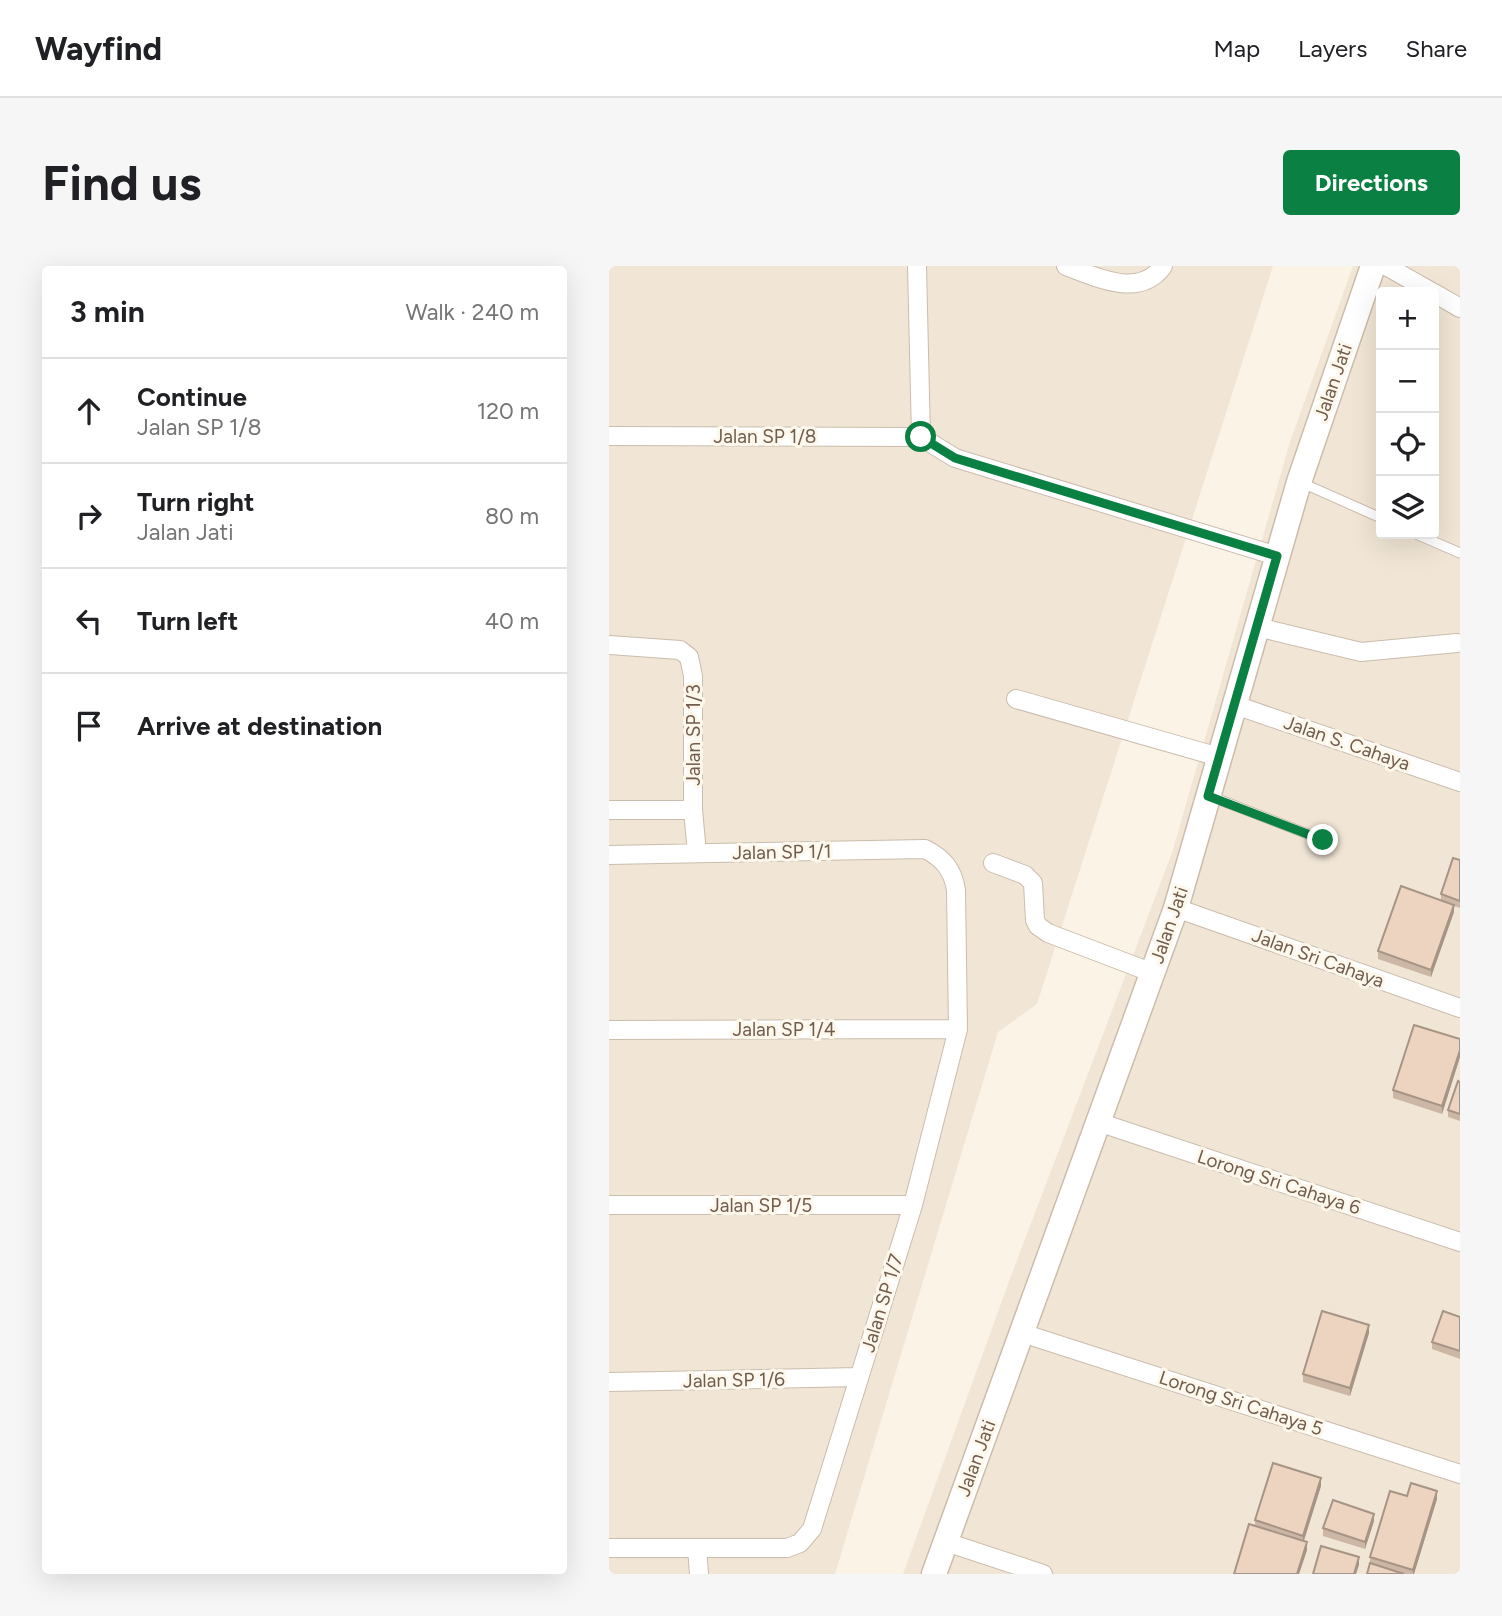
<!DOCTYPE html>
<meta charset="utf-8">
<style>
body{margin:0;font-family:Figtree,sans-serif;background:#f6f6f6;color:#202124}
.controls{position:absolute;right:21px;top:21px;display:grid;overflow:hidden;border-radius:7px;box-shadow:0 7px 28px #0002}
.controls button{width:63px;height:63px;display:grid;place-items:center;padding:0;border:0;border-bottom:2px solid #e0e0e0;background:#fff;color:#202124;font:35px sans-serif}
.stop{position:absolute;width:21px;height:21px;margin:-16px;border:5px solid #0b8043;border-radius:50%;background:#fff}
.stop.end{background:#0b8043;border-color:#fff;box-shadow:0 2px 7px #0008}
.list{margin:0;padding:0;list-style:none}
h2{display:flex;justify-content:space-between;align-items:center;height:91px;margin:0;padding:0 28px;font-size:30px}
h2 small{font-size:23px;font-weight:400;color:#757577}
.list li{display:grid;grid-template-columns:46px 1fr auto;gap:21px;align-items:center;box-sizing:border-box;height:105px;padding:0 28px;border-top:2px solid #e0e0e0}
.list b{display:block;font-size:26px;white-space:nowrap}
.list p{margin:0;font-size:23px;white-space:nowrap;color:#757577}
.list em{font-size:23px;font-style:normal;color:#757577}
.icon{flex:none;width:38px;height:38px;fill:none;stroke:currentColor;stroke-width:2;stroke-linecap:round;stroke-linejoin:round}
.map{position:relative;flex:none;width:851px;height:1308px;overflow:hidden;border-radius:7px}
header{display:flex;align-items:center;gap:42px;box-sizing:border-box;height:98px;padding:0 35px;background:#fff;border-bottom:2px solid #e0e0e0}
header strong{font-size:33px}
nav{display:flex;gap:38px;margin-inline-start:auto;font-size:24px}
.intro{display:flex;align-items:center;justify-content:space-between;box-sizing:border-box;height:168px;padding:0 42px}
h1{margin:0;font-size:49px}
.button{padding:18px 32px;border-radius:7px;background:#0b8043;color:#fff;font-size:24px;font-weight:700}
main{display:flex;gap:42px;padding:0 42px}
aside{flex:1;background:#fff;border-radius:7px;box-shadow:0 7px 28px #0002}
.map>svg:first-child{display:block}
.residential{fill:#f1e6d5;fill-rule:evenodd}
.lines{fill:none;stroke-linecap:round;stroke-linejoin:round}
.lane-casing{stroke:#cbbcad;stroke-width:11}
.street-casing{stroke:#cbbcad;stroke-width:20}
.secondary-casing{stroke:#cdbcab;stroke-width:27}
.lane{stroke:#fff;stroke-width:9}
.street{stroke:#fff;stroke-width:18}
.secondary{stroke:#fff;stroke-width:24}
.wall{fill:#ccb6a5}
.shaded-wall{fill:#a69486}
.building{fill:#edd4c0;stroke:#a69486;stroke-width:2}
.route{stroke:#0b8043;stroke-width:9}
.labels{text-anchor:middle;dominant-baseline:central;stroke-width:6;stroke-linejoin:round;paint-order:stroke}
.street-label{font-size:19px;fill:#715c4d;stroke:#fdf7ec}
</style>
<header>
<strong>Wayfind</strong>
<nav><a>Map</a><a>Layers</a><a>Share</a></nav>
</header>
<div class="intro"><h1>Find us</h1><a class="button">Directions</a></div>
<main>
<aside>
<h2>3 min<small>Walk · 240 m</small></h2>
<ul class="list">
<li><svg class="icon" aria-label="ahead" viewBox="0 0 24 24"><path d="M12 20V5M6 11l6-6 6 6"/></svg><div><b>Continue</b><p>Jalan SP 1/8</p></div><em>120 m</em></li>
<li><svg class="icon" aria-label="right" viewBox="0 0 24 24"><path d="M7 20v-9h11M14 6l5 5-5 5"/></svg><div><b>Turn right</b><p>Jalan Jati</p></div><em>80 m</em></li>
<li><svg class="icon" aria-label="left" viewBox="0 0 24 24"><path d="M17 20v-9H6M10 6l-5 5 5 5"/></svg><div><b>Turn left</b></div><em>40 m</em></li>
<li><svg class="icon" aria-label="arrive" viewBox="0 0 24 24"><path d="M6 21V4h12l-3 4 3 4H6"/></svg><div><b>Arrive at destination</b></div></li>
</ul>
</aside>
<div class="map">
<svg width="851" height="1308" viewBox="0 0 851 1308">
<rect width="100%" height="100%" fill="#faf3e6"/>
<!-- residential -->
<path class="residential" d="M0,0H664L428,738L389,766L226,1308H0Z
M744,0H851V1308H294L402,1010L563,587L681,176ZM772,26H825V268H772Z"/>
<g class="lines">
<defs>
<path id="lane" d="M691,216L772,252
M807,268L851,287
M601,530L714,574"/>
<path id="street" d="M308,0L312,171
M457,0C487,11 531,33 554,0
M777,0L823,26
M825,27L851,42
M0,170L312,171L346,192L668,290
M648,361L752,386L848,377
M0,379L71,384L80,391L84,410V544L88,587
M407,433L610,491
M626,439L851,516
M0,544H84
M0,589L316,583C334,592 344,604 347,624L349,763L304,939L203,1263L191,1277L178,1282H0
M384,597L416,609L424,617L426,654L429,660L439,667L544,707
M567,642L851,742
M0,764L349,763
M489,856L851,976
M0,939H304
M413,1067L851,1208
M0,1116L250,1111
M337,1276L434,1308
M88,1282L90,1308"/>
<path id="secondary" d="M325,1308L567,642L690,216L764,0"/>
</defs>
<!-- lane casing -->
<use href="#lane" class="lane-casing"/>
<!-- street casing -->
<use href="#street" class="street-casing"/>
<!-- secondary casing -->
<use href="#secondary" class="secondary-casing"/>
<!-- lane -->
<use href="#lane" class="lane"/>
<!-- street -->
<use href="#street" class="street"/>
<!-- secondary -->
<use href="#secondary" class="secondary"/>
</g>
<!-- wall -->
<path class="wall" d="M851,594V642L845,640V646L822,711L769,693V685L832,634V628Z
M851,773V791L833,848L784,832V824Z
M851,816V855L839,851V844Z
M851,1051V1093L823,1083V1076Z
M760,1067L741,1130L694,1116V1108Z
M712,1220L695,1275L698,1284L690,1308H625L646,1260V1254Z
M798,1230L828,1233L805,1308H758L761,1297V1291Z
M765,1255L756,1283L714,1270V1262Z"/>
<!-- shaded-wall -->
<path class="shaded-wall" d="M845,639V646L822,711V704Z
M851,784V791L833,848V840Z
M760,1059V1067L741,1130V1122Z
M712,1212V1220L694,1277V1270Z
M828,1225V1233L805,1308H804V1304Z
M765,1248V1255L756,1283V1276Z
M698,1276V1284L690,1308H688Z
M750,1291V1299L747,1308H745Z"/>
<!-- building -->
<path class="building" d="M844,592L851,594V635L832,628Z
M792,620L845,639L822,704L769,685Z
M805,759L851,773V784L833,840L784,824Z
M849,815L851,816V848L839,844Z
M713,1045L760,1059L741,1122L694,1108Z
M834,1045L851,1051V1085L823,1076Z
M664,1197L712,1212L694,1270L646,1254Z
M802,1217L828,1225L804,1304L761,1291L781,1225L798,1230Z
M724,1234L765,1248L756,1276L714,1262Z
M640,1258L698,1276L688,1308H625Z
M712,1280L750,1291L745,1308H704Z
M761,1297L795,1308H758Z"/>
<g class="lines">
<!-- route -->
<path class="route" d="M312,171L346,192L668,290L599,530L714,574"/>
</g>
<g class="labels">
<!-- street labels -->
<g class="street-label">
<text transform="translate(724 116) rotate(-71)">Jalan Jati</text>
<text x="156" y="170">Jalan SP 1/8</text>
<text transform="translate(84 469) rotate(-90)">Jalan SP 1/3</text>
<text transform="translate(738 477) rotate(19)">Jalan S. Cahaya</text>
<text transform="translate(173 586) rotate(-1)">Jalan SP 1/1</text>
<text transform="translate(560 659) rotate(-71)">Jalan Jati</text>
<text transform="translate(709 692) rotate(20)">Jalan Sri Cahaya</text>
<text x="175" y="763">Jalan SP 1/4</text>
<text transform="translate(670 916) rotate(18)">Lorong Sri Cahaya 6</text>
<text x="152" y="939">Jalan SP 1/5</text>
<text transform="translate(273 1037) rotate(-73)">Jalan SP 1/7</text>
<text transform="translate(125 1114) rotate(-1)">Jalan SP 1/6</text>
<text transform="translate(632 1137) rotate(18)">Lorong Sri Cahaya 5</text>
<text transform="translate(367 1192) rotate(-70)">Jalan Jati</text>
</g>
</g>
</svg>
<div class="controls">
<button>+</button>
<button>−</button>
<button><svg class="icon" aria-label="locate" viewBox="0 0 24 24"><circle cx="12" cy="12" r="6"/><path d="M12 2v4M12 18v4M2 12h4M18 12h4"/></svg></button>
<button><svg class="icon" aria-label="layers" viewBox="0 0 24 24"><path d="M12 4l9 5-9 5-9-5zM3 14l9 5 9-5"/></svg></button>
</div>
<div class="stop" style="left:312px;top:171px"></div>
<div class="stop end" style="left:714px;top:574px"></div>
</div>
</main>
